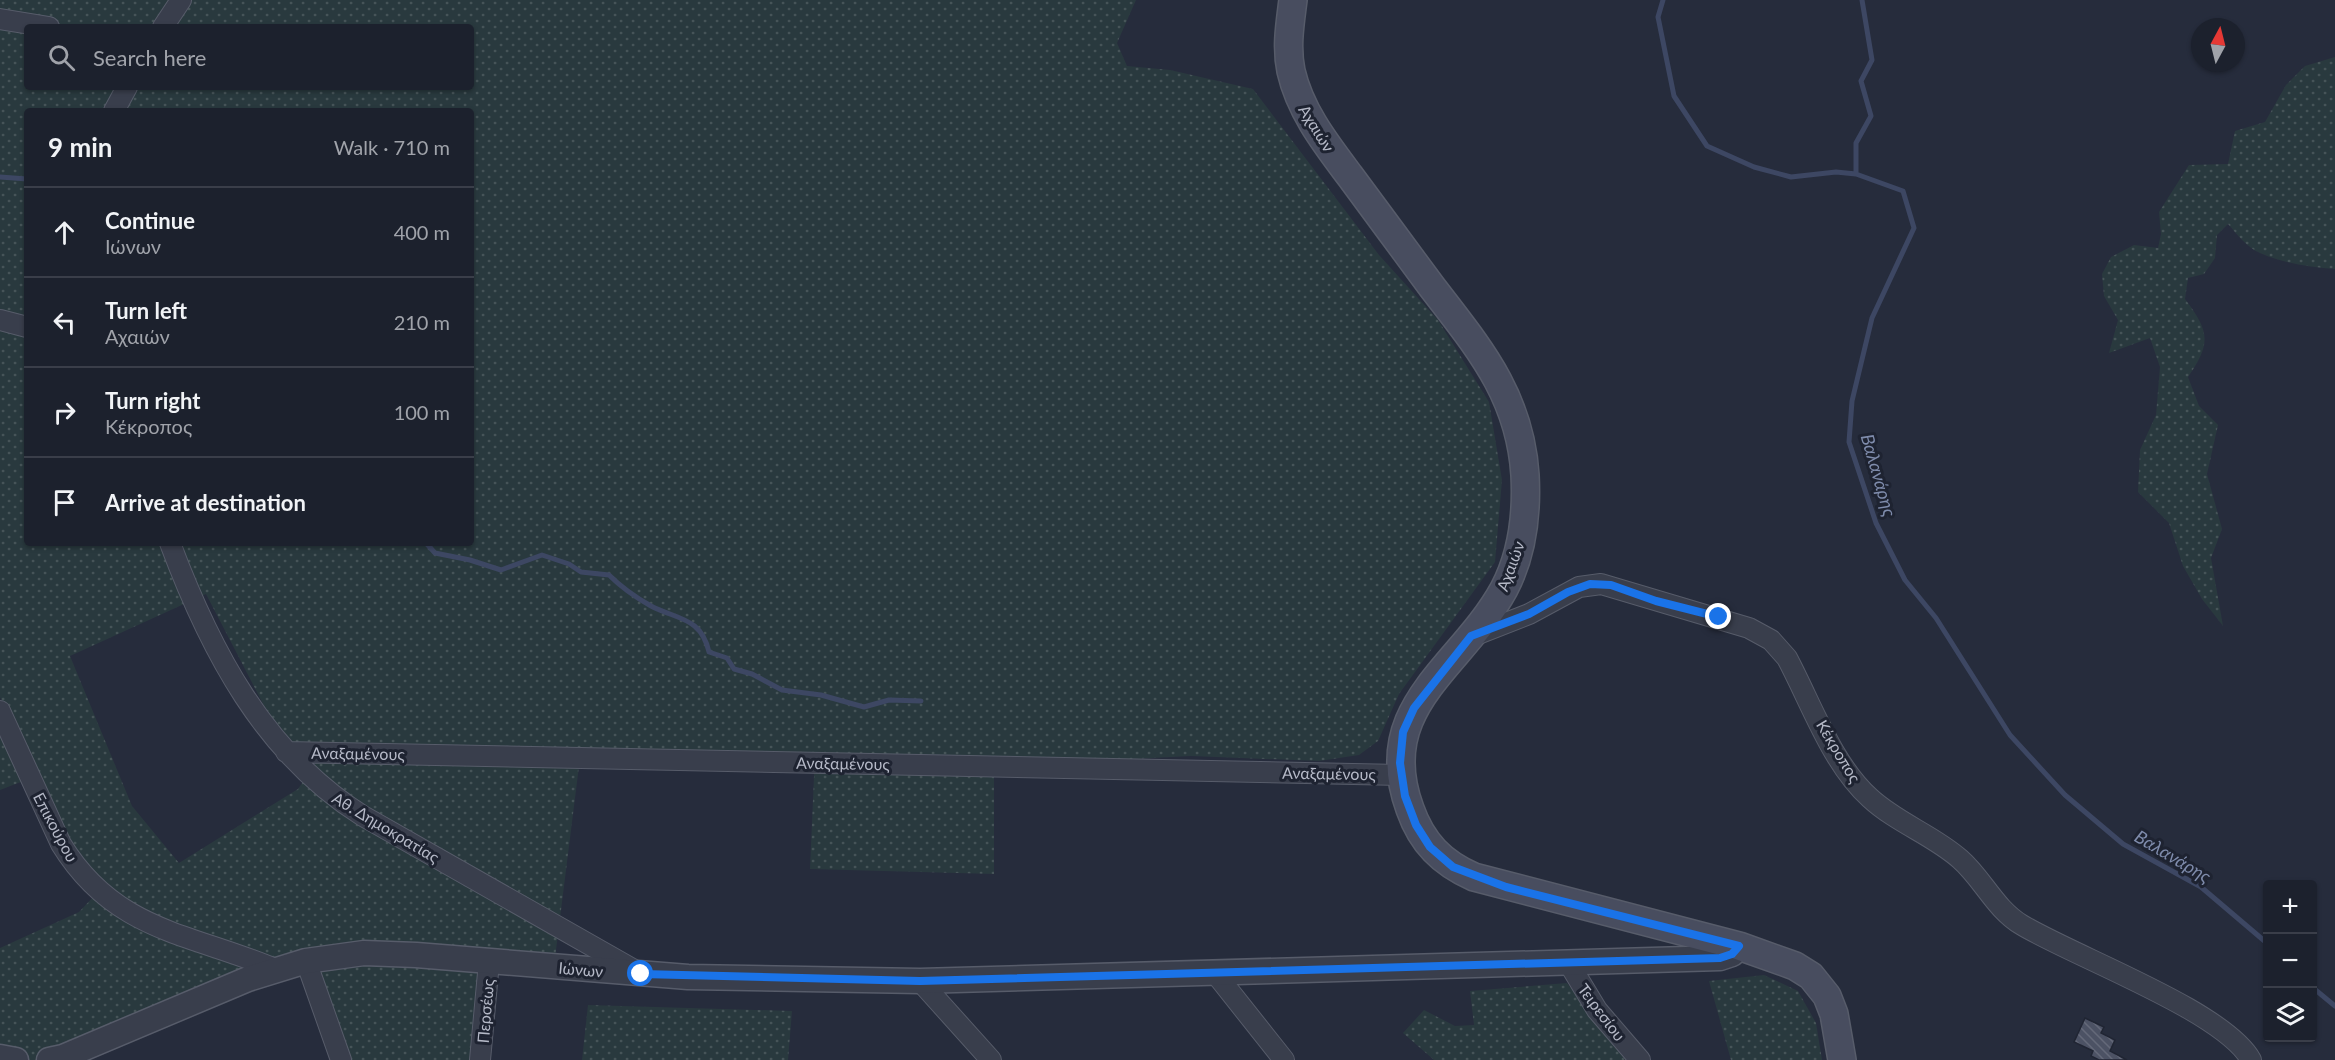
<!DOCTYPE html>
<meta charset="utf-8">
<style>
body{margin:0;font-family:Lato,sans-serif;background:#252935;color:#f1f3f6}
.controls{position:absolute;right:18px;bottom:18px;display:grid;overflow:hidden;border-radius:6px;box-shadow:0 2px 4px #0004}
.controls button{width:54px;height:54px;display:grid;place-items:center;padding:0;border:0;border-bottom:2px solid #3a3e49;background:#1c212d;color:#f1f3f6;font:30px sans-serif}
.compass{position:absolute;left:2191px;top:18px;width:54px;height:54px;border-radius:50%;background:#1c212d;box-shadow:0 2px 4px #0004;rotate:7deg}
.stop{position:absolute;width:18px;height:18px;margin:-14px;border:4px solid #1a73e8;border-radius:50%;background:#fff}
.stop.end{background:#1a73e8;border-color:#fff;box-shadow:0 2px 6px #0008}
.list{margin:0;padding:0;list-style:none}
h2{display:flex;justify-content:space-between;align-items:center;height:78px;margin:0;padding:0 24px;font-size:26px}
h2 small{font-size:20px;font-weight:400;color:#a0a3aa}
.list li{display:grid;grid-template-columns:39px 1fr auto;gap:18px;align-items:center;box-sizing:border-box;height:90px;padding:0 24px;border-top:2px solid #3a3e49}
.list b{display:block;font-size:22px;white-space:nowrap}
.list p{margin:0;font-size:20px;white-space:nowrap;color:#a0a3aa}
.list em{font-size:20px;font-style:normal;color:#a0a3aa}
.icon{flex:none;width:33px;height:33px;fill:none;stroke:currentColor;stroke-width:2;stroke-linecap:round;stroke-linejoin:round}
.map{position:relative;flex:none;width:2335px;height:1060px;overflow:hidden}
.search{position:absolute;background:#1c212d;box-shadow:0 2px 4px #0004;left:24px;top:24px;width:450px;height:66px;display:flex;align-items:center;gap:15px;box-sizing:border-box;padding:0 21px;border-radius:6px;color:#a0a3aa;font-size:22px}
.panel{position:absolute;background:#1c212d;box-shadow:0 2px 4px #0004;left:24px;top:108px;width:450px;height:438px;border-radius:6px}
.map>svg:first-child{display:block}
.grass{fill:url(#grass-dots);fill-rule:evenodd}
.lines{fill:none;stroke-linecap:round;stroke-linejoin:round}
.stream{stroke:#3d4763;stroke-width:5}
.building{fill:url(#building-back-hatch);stroke:#202533;stroke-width:1.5}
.minor-casing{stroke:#575c6a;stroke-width:22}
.tertiary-casing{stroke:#575c6a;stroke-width:27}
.secondary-casing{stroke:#575c6a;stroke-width:30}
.minor{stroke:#393e4c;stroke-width:20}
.tertiary{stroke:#393e4c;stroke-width:24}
.secondary{stroke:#484d5f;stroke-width:27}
.route{stroke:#1a73e8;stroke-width:8}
.labels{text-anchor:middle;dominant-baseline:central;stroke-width:6;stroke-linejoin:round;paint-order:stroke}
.street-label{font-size:16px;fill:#b5b9c7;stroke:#1e2331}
.water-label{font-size:18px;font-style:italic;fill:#7f8cac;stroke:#1e2331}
</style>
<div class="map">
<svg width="2335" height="1060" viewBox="0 0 2335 1060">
<defs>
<pattern id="grass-dots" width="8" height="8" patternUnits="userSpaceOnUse" patternTransform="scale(1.5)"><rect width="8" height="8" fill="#29393e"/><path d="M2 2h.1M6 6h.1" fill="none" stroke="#465458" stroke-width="1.8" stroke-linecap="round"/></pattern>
<pattern id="building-back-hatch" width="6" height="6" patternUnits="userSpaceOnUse" patternTransform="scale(1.5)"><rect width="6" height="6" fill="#4c5264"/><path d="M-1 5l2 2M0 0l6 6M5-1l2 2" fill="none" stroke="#646979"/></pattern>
</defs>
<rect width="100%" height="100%" fill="#262c3c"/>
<!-- grass -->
<path class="grass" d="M0,0H1136L1117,43L1127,66L1170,70L1253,89L1379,255L1438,320L1489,402L1502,480L1495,562L1399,694L1378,741L1359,755L1319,761L1191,756L1112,760L994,759V874L810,869L815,753L581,750L555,958L484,957L470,1060H345L308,954L41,1060H0V948L79,912L96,894L26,780L0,790V713L6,710L0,697ZM27,27H471V87H27ZM27,111H471V543H27ZM206,594L273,723L296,745L329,744L298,789L179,863L132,806L70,656Z
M2335,57V269C2311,267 2282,263 2260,253C2246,247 2237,234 2228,224L2217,235L2215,258L2204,274L2188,278L2185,299C2209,331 2212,343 2188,377L2199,406L2218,425L2207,474L2222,529L2211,558L2223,626L2202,599L2183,566L2169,523L2138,492L2140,450L2156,415L2160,367L2150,338L2109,353L2118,320L2104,296L2102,274L2111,257L2134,245L2158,248L2161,234L2159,212L2189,165L2228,164L2235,131L2265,122L2286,85L2305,66Z
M1764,975L1798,991L1816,1023L1822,1060H1731L1709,981Z
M1567,983L1625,1060H1434L1403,1033L1424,1010L1455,1026L1474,1025L1470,991Z
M588,1005L792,1011L788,1060H582Z"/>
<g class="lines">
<!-- stream -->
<path class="stream" d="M1663,0L1658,17L1674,96L1707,146L1754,167L1791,177L1836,172L1856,174L1903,191L1914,228L1872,318L1852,401L1849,442L1876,523L1905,580L1936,618L2010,735L2065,795L2123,844L2201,887L2268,944
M1856,174V143L1871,116L1861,81L1872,60L1862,0
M0,177L27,179
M426,543L435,553L470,560L501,570L542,555L569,564L581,572L609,575C622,588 635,597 651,606C678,620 701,617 709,652L727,658L734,669L752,674L782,690L821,695L864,707L889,700L921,701
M2312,987L2335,1006"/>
</g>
<!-- building -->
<path class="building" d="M2085,1018L2104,1027L2101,1033L2115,1040L2110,1051L2127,1060H2099L2091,1056L2093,1051L2074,1042Z"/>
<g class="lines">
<defs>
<path id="minor" d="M0,19L49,27
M163,27L181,0
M114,111L127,87
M0,320L27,327
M170,543C210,650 264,754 363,816L636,971
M1473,636L1529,614L1579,587L1601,584L1749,628L1771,640L1787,658C1811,703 1832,764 1870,798C1897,823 1933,835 1960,859C1983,879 1995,909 2022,925C2075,957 2224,1011 2251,1060
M0,711L61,844C115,932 190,933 275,969
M286,752L1401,775
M306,961L341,1060
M1568,962L1597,1010L1640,1060
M1215,973L1284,1060
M920,981L991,1060
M480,1060L489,962"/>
<path id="tertiary" d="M0,1057L16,1060
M49,1060L63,1057L248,979L306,961L364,953L416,955L688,977L920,981L1720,958L1732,954L1739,946"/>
<path id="secondary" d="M1293,0C1290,24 1286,47 1291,71C1300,111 1326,144 1350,176C1377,213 1405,250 1432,287C1478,347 1520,395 1525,475C1527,513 1522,555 1504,589C1461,668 1372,706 1410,809C1422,843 1442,863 1474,877L1739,946L1795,966L1811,976L1827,996L1834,1014L1842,1060"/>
</defs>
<!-- minor casing -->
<use href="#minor" class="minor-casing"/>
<!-- tertiary casing -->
<use href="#tertiary" class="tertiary-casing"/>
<!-- secondary casing -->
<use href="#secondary" class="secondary-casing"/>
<!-- minor -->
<use href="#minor" class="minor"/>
<!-- tertiary -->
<use href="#tertiary" class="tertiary"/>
<!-- secondary -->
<use href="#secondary" class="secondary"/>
</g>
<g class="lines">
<!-- route -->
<path class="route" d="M641,974L920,981L1720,958L1732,954L1739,946L1506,887L1453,867L1430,847L1416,825L1405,796L1400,763L1403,732L1414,708L1471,636L1529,614L1568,592L1590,584L1611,585L1656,601L1719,617"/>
</g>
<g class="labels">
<!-- street labels -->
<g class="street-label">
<text transform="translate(1317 128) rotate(58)">Αχαιών</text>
<text transform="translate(1510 566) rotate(-70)">Αχαιών</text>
<text transform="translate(1839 751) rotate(59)">Κέκροπος</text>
<text transform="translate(358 753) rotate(1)">Αναξαμένους</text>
<text transform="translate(843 763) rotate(1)">Αναξαμένους</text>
<text transform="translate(1329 773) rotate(1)">Αναξαμένους</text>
<text transform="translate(56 827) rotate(62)">Επικούρου</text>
<text transform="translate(386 827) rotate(31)">Αθ. Δημοκρατίας</text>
<text transform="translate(581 969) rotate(5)">Ιώνων</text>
<text transform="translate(485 1011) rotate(-85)">Περσέως</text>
<text transform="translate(1602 1012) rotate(53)">Τειρεσίου</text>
</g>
<!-- water labels -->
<g class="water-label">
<text transform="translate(1879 475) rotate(74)">Βαλανάρης</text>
<text transform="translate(2173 856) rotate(31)">Βαλανάρης</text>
</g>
</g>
</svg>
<div class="controls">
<button>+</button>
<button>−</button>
<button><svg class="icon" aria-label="layers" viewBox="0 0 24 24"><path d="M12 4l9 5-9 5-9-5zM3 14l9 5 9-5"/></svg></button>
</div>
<svg class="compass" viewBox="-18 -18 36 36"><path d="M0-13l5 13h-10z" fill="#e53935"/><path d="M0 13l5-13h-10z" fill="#a0a3aa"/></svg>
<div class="stop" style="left:641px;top:974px"></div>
<div class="stop end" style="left:1719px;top:617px"></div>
<div class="search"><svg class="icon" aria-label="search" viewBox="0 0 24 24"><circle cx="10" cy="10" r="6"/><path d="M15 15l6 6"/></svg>Search here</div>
<section class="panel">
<h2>9 min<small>Walk · 710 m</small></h2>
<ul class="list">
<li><svg class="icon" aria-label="ahead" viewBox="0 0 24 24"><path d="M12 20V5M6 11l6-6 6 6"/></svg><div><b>Continue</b><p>Ιώνων</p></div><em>400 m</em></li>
<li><svg class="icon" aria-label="left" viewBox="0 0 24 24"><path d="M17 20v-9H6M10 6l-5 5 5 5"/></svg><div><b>Turn left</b><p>Αχαιών</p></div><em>210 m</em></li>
<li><svg class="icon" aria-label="right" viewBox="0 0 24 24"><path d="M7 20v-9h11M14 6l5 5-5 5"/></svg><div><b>Turn right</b><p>Κέκροπος</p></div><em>100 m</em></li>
<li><svg class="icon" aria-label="arrive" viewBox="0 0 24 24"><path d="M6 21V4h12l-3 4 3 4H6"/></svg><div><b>Arrive at destination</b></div></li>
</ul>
</section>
</div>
